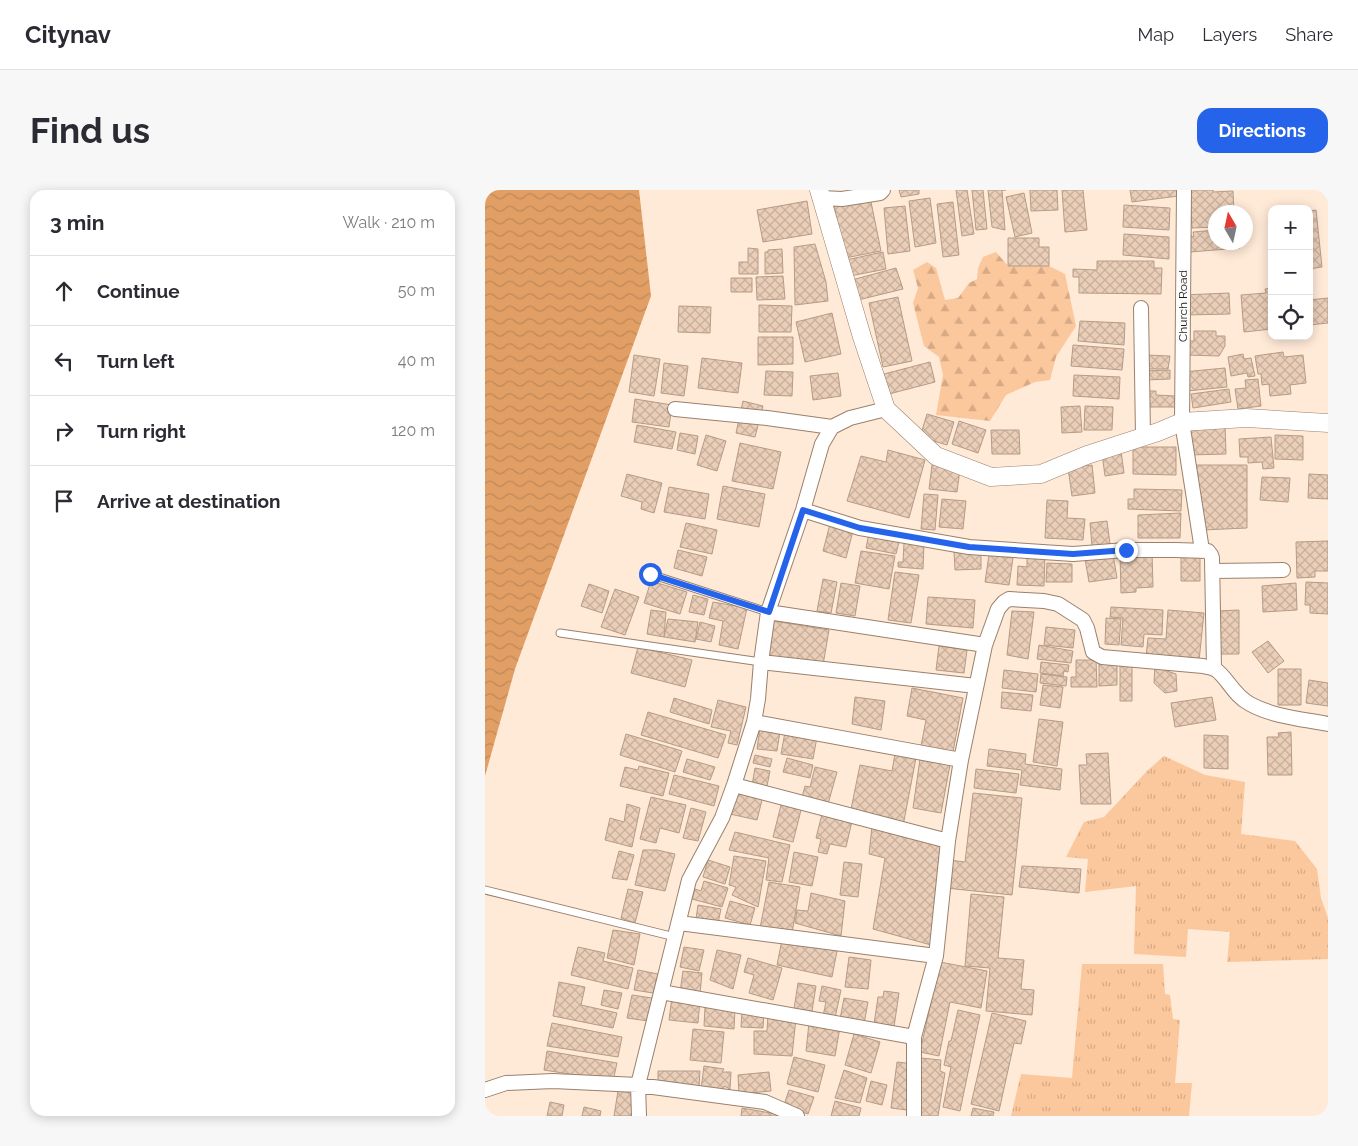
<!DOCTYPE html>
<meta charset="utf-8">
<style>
body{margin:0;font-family:Raleway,sans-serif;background:#f7f7f7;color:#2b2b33}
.controls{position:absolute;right:15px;top:15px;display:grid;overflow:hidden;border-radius:10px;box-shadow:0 2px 12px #0003}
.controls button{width:45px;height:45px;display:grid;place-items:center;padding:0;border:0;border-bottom:1px solid #e1e1e2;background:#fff;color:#2b2b33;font:25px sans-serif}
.compass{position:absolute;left:723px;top:15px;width:45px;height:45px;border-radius:50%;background:#fff;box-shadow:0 2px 12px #0003;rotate:351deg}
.stop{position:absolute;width:15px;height:15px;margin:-11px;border:4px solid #2563eb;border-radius:50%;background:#fff}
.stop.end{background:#2563eb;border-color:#fff;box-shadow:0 1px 5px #0008}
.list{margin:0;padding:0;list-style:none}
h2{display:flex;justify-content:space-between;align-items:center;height:65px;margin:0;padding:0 20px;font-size:21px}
h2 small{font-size:16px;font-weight:400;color:#7c7c81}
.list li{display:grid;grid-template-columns:32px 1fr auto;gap:15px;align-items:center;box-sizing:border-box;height:70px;padding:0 20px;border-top:1px solid #e1e1e2}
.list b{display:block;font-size:19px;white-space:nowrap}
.list em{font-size:16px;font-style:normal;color:#7c7c81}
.icon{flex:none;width:28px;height:28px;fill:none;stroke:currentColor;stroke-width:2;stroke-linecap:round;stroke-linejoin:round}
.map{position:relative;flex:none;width:843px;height:926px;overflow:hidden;border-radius:15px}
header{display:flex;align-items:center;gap:30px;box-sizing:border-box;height:70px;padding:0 25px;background:#fff;border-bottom:1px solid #e1e1e2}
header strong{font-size:24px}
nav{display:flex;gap:28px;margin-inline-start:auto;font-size:18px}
.intro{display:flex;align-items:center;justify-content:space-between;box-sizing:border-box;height:120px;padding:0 30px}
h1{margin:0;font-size:35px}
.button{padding:12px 22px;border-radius:15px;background:#2563eb;color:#fff;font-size:18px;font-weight:700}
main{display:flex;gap:30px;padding:0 30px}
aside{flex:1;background:#fff;border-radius:15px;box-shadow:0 2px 12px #0003}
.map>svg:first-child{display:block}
.grass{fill:url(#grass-tufts)}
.forest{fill:url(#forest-firs)}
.water{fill:url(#water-waves)}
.building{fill:url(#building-cross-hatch);stroke:#b59c87}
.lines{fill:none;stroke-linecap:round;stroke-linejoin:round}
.service-casing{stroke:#9a816c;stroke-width:9}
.minor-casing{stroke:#9a816c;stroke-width:16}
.tertiary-casing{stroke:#9a816c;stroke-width:19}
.service{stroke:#fff;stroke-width:7}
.minor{stroke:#fff;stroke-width:14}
.tertiary{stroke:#fff;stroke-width:18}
.route{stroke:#2563eb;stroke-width:6}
.labels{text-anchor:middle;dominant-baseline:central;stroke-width:4;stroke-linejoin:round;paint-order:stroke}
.street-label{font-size:12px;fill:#221911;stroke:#fbfbfb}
</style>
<header>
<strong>Citynav</strong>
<nav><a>Map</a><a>Layers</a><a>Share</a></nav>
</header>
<div class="intro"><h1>Find us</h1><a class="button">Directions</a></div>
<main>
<aside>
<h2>3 min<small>Walk · 210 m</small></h2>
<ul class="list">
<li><svg class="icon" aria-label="ahead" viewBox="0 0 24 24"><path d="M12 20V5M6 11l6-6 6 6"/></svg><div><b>Continue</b></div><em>50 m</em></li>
<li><svg class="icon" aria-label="left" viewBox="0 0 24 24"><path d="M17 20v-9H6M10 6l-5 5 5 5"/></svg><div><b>Turn left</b></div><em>40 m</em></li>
<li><svg class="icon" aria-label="right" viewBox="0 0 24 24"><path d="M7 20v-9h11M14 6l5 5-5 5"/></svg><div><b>Turn right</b></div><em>120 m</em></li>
<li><svg class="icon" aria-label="arrive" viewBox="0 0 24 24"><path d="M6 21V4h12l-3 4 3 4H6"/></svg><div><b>Arrive at destination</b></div></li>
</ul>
</aside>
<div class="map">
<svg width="843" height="926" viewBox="0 0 843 926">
<defs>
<pattern id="grass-tufts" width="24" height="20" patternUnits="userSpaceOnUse" patternTransform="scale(1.25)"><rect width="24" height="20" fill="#fbc79c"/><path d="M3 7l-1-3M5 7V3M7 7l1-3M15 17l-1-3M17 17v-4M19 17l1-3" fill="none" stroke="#d7aa85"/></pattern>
<pattern id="forest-firs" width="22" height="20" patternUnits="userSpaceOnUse" patternTransform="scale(1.25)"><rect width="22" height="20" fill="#fbc79c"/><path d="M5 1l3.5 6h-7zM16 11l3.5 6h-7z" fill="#d7aa85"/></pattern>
<pattern id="water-waves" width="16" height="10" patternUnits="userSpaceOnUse" patternTransform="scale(1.25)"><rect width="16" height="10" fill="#e19f66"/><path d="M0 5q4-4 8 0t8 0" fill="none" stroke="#c18857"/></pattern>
<pattern id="building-cross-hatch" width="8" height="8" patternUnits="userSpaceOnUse" patternTransform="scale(1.25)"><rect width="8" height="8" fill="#eaceb8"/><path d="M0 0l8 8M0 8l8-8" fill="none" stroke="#c8b09d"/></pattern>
</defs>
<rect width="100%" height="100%" fill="#ffe9d7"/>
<!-- grass -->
<path class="grass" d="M679,566L720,585L760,592L756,644L810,651L832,679L836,708L843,728V769L742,772L745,742L703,739L701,767L649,764L651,696L600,702L603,669L581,667L599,632L619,627L662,581Z
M597,774H678L680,804L685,805L688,829L695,830L690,893H707L704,926H526L536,884L587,888Z"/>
<!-- forest -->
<path class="forest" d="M511,62L523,76H564L580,84L591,136L571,167L565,190L550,192L521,205L505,231L451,225L458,185L454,167L439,156L428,113L433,98L428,80L442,72L451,78L460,110L473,108L484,93L492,89L493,78L498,67Z"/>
<!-- water -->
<path class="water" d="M0,0H154L166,106L30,479L0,586Z"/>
<!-- building -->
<path class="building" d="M414,0H434V4L416,7Z
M471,0H482L489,44L477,46Z
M487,0H498L502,39L491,40Z
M503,0H521H517L520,40L507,37Z
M545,0H572L573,20L546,21Z
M577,0H598L602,40L580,42Z
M645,0H692L693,6L647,12Z
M705,0H728V2L748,1L749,22H731V37L707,38Z
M539,3L547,43L530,47L521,7Z
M385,7L396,61L360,68L349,15Z
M445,8L451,53L430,57L424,11Z
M322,11L327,44L278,52L272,20Z
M468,12L474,65L458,67L452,14Z
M639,15L685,18L684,40L638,37Z
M420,16L425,61L403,64L399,18Z
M831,20L837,77L824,79V21Z
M731,40V52H755V58L705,62L704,45L709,47L708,42Z
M639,44L684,47V69L638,65Z
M523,48H554V57H564V76H523Z
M330,54L341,92L343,111L310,115L309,57Z
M263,58L273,59V84H254V72H263Z
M297,59L298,83L280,84V62H283V60Z
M398,62L401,79L365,86L361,70Z
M612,71H669V78H677L676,104L594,103V87H588V79L612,80Z
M411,78L418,99L373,110L367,90Z
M298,86L300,109L272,110L271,87Z
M246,88H267V102H246Z
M787,98V139L759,142L756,105L781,103L780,99Z
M744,103L745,124L699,125L698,105Z
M413,107L427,171L398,177L384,113Z
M843,108V133L824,135V110Z
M274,115L307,116L306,142H274Z
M194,116L226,117L225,143L193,142Z
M347,123L356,164L320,172L311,132Z
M595,131L640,133L639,155L593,151Z
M709,141H731V146H740V156L734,166L700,165V151H709Z
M273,147H308V174L273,175Z
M588,155L639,159L637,180L586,176Z
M798,162L799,167L818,165L821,193L805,195L806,204L785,206L784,194L777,195L776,184H773L770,166Z
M758,164L759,169L766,168L770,186L763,187L762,183L746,186L743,167Z
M149,165L175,169L169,206L144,202Z
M661,165L685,166L683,179H661Z
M217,168L257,173L253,203L213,198Z
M445,172L450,192L404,204L399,184Z
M179,173L203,176L199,206L176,203Z
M740,178L742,197L702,201L698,182Z
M685,180V189L659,190V181Z
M281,181L308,182L307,206L279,205Z
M353,183L356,206L328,210L325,186Z
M589,185L635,187L634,209L588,206Z
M773,189L776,216L753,219L750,199L761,198L760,190Z
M744,199L746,212L708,218L706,204Z
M660,201H671V205L690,206V217H659Z
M150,209L187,215L184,237L147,232Z
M258,211L278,216L270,247L251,243Z
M595,216L597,242L577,243L576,217Z
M600,216L628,217L627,240H599Z
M442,224L469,232L462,255L435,247Z
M474,231L501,240L493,263L467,254Z
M152,235L191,242L187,259L149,252Z
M740,235L741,264L704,265L703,236Z
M506,240H534L535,264H507Z
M195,243L213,246L210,264L192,260Z
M221,245L241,251L232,281L212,275Z
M790,245L818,246V270L790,269Z
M786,247L789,278L778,279L777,272L763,273V267H755L754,249Z
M255,253L296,262L288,299L247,291Z
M648,257H691V285L648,284Z
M403,260L440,270L424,328L362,311L376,266L401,272Z
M636,261L639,283L620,286L617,264Z
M447,275L475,279L472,302L444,299Z
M607,275L610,303L587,306L583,278Z
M707,275H762V338L717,340Z
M142,284L177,293L169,323L156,319L157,312L136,306Z
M824,284L843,285V309L823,308Z
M777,287L805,288L803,312L775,310Z
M238,296L280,304L274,337L232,329Z
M184,297L224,304L220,329L179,322Z
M649,299L697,300L696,321L643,319V309H649Z
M439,304L453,305L450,340L436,339Z
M457,309L481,311L478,339L454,337Z
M562,310L583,311L582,328L600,329L598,350L560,348Z
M696,323L695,348H653V325Z
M622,331L625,354L607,356L605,333Z
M201,333L232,340L227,364L195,357Z
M345,334L368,341L361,368L338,361Z
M384,343L415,348L411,364L381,358Z
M843,351V381H830V387L812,388L811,352Z
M419,353L439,354L438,379L413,377V372H418Z
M193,360L222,367L217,386L189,378Z
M376,361L410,366L404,399L370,393Z
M496,361V379L470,380L469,362Z
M667,363L668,397L651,398V402L636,403L635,364Z
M542,364L560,365L559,396L532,395L533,376L542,377Z
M628,364L632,388L604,392L600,369Z
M696,364H715V391H696Z
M504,365L528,368L524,395L500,392Z
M562,373L587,374V392H561Z
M410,382L434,385L426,433L403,430Z
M338,389L352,392L346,423L332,421Z
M166,391L202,402L195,424L159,413Z
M821,392L843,393V424L825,423V415H820Z
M356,393L375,396L370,426L351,423Z
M811,393L812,420L778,422L777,396Z
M104,394L124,401L117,423L96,416Z
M130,399L154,407L140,445L116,437Z
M208,405L223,409L219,425L204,422Z
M443,407L490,410L488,438L441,434Z
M228,412L262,418L253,459L234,455L238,431L224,428Z
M626,417L678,420L677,445L659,444L658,457L636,455L638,428L625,427Z
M166,420L181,422L179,447L162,444Z
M683,420L719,423L714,471L661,467L663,448L681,449Z
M754,420V464H734L733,421Z
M527,421L549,422L543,469L522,465Z
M621,428L636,429L634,455L620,454Z
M183,429L213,432L210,452L179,447Z
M289,431L344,440L338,475L284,466Z
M215,432L230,436L226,452L211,449Z
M561,437L590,440L588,458L559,455Z
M783,451L799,471L783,483L767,462Z
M554,455L588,461L586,473L552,469Z
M454,456L482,460L479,483L451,480Z
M153,457L207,470L200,497L146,483Z
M591,470H611L612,497H586V487H591Z
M614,470H632V495L614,496Z
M635,470L647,471V511H635Z
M556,472L584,475L583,482L579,481L578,486L555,483Z
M670,474L678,475L679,480L691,484L692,501L680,503L669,493Z
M793,479H816V515H793Z
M519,480L553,484L551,502L517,498Z
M556,484L582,487L581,496L555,493Z
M824,490L843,493V516L821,513Z
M558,495L578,497L575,518L555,515Z
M427,498L478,508L468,562L436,556L441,530L422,526Z
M517,502L548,505L546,521L516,518Z
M370,507L400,511L396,540L367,534Z
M727,507L731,530L690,537L686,513Z
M189,508L227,520L224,534L185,522Z
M233,510L261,517L252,555L243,553L246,541L226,537Z
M163,522L241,545L233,568L156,545Z
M554,529L578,532L572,576L548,572Z
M275,538L295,541L292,561L272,559Z
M300,542L332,547L328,569L296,564Z
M806,542L807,585H783L782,547H794L793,543Z
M141,544L197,561L190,582L135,565Z
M719,545L743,546V579L719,578Z
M504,559L541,564L540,574L577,579L575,600L535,595L537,580L502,576Z
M623,563L626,614H596L594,575H602L601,564Z
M410,564L431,568L418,636L365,624L375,575L407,581Z
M270,565L287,569L285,577L268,573Z
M302,568L328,575L325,588L298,582Z
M202,569L230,577L225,590L198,582Z
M435,569L465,575L456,623L428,618Z
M154,576L184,583L178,606L135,596L140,577L153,580Z
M330,577L352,582L343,614L317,607L320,596L325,597Z
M270,578L285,581L281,601L267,595Z
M491,579L534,584L531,603L489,598Z
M189,585L234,596L229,616L184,604Z
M251,599L278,606L272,630L245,624Z
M488,603L537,608L527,705L461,698L464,670L480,672Z
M166,607L201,615L194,643L175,638L171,653L155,649Z
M297,611L317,616L308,652L288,647Z
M142,614L155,618L147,657L120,650L125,628L139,632Z
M206,618L221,622L213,651L198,648Z
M338,620L368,627L361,657L345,654L342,664L333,662L336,649L331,648Z
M387,636L458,655L446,755L388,739L400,668L384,664Z
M250,642L305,655L297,692L281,690L284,668L244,660Z
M158,660H172L190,664L180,701L150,695Z
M134,661L149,665L142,690L127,688Z
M309,662L333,667L327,696L304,692Z
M249,666L281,671L273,717L247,705L251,697L244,695Z
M223,670L245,677L240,694L218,687Z
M359,672L377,674L373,707L355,705Z
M537,676L596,679L594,703L534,697Z
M219,691L243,698L237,717L207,709L210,699L216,701Z
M284,692L315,697L307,743L275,738Z
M143,699L158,702L150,733L136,728Z
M326,703L360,711L356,746L310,733L312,720L323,721Z
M486,704L519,707L513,768L539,770L536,799L549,800L547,825L501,821L505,778L480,776Z
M245,711L270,718L265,735L240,728Z
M213,715L236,719L233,733L211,729Z
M128,740L155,744L149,775L122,768Z
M297,750L352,761L347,787L292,775Z
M93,757L120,763L118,771L148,778L143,799L86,785Z
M199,757L219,760L214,781L195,777Z
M232,760L256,765L248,799L225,790Z
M364,767L386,770L383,799L360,797Z
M263,768L297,778L288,810L264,803L269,785L259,782Z
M455,772L502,781L496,818L465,812L454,866L435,862Z
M153,780L173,784L168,803L149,800Z
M198,781L217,783L215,804L195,802Z
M74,792L100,797L96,815L132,823L128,838L68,826Z
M313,793L331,796L327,821L309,819Z
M337,796L356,800L350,828L338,826L341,812L334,811Z
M119,800L137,803L133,819L116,815Z
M399,801L414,803L409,837L389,834L393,807H398Z
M147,805L167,808L163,831L142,828Z
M187,807L215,810L213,833L184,830Z
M359,808L383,812L379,834L355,829Z
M220,817L250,819L249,839L219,836Z
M473,820L495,825L475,921L458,917L466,877L459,875L464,851H466Z
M257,821L279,822L278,838L256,837Z
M507,823L541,831L536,854L529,853L514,921L486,914Z
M283,824L311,828L307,866L269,864V841H282Z
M67,833L137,847L133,867L62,856Z
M324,833L355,837L350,866L321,861Z
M208,839L239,842L236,873L205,870Z
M369,844L395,852L386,883L360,875Z
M62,861L132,873L128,891L59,880Z
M309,867L340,875L333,902L302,894Z
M436,868L456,870L455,881L460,883L453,926H435Z
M412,872L428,874L422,920L406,918Z
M219,876L239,879L237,882H246L245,899L239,896L238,902L216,899Z
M359,880L382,888L375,913L350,908Z
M173,881H215L214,897L173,896Z
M284,882L286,901L254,904L253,885Z
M386,891L402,895L397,915L381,911Z
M304,900L329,907L323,924L299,915Z
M133,901L150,903L148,926H129Z
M350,911L376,918L374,926H346Z
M65,912L79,915L77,926H62Z
M99,917L116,921L115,926H97Z
M257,918L297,925L296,926H256Z
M488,918L509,922L508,926H486Z"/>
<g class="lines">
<defs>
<path id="service" d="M165,384L283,422
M75,443L276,472
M0,700L190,747"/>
<path id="minor" d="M699,0L697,232L717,360
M335,8L357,9L395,3L398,0
M656,118L658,246
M190,219L282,228L347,237
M318,320L375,338L484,357L588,364L641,360H690L723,361L726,365L727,368L729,479
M727,381L798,380
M283,422L500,455L513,419L519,412L524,409L559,411L573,414L598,430L602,438L608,462L617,467L718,476C722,477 727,478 730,479C743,488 748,505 765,514C789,527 817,529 843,534
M276,472L491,496
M269,532L476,570
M249,595L463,651
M194,733L451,766
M176,802L429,847
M0,900L21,893L68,891L153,895L280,912L312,926
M154,926L153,895L204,690L237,628L249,595L269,532L273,509L276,472L283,422L318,320L337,254L347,237L365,228L401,219
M429,926V847L451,766L463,651L476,570L500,455"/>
<path id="tertiary" d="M334,0L377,147L401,219L451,266L506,287L556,284L602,265L673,242L697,232L761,228L843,233"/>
</defs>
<!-- service casing -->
<use href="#service" class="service-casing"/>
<!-- minor casing -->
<use href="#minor" class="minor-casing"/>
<!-- tertiary casing -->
<use href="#tertiary" class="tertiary-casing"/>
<!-- service -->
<use href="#service" class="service"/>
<!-- minor -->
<use href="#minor" class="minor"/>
<!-- tertiary -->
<use href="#tertiary" class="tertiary"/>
</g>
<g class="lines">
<!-- route -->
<path class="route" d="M165,384L284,422L318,320L375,338L484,357L588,364L641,360"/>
</g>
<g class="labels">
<!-- street labels -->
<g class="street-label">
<text transform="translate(698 116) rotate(-90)">Church Road</text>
</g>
</g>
</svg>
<div class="controls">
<button>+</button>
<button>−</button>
<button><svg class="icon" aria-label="locate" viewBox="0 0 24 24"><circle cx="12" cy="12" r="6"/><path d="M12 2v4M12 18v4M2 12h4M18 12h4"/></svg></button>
</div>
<svg class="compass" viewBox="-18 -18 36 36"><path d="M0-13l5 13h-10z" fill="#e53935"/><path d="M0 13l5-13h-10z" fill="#7c7c81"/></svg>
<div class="stop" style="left:165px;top:384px"></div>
<div class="stop end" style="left:641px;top:360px"></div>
</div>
</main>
